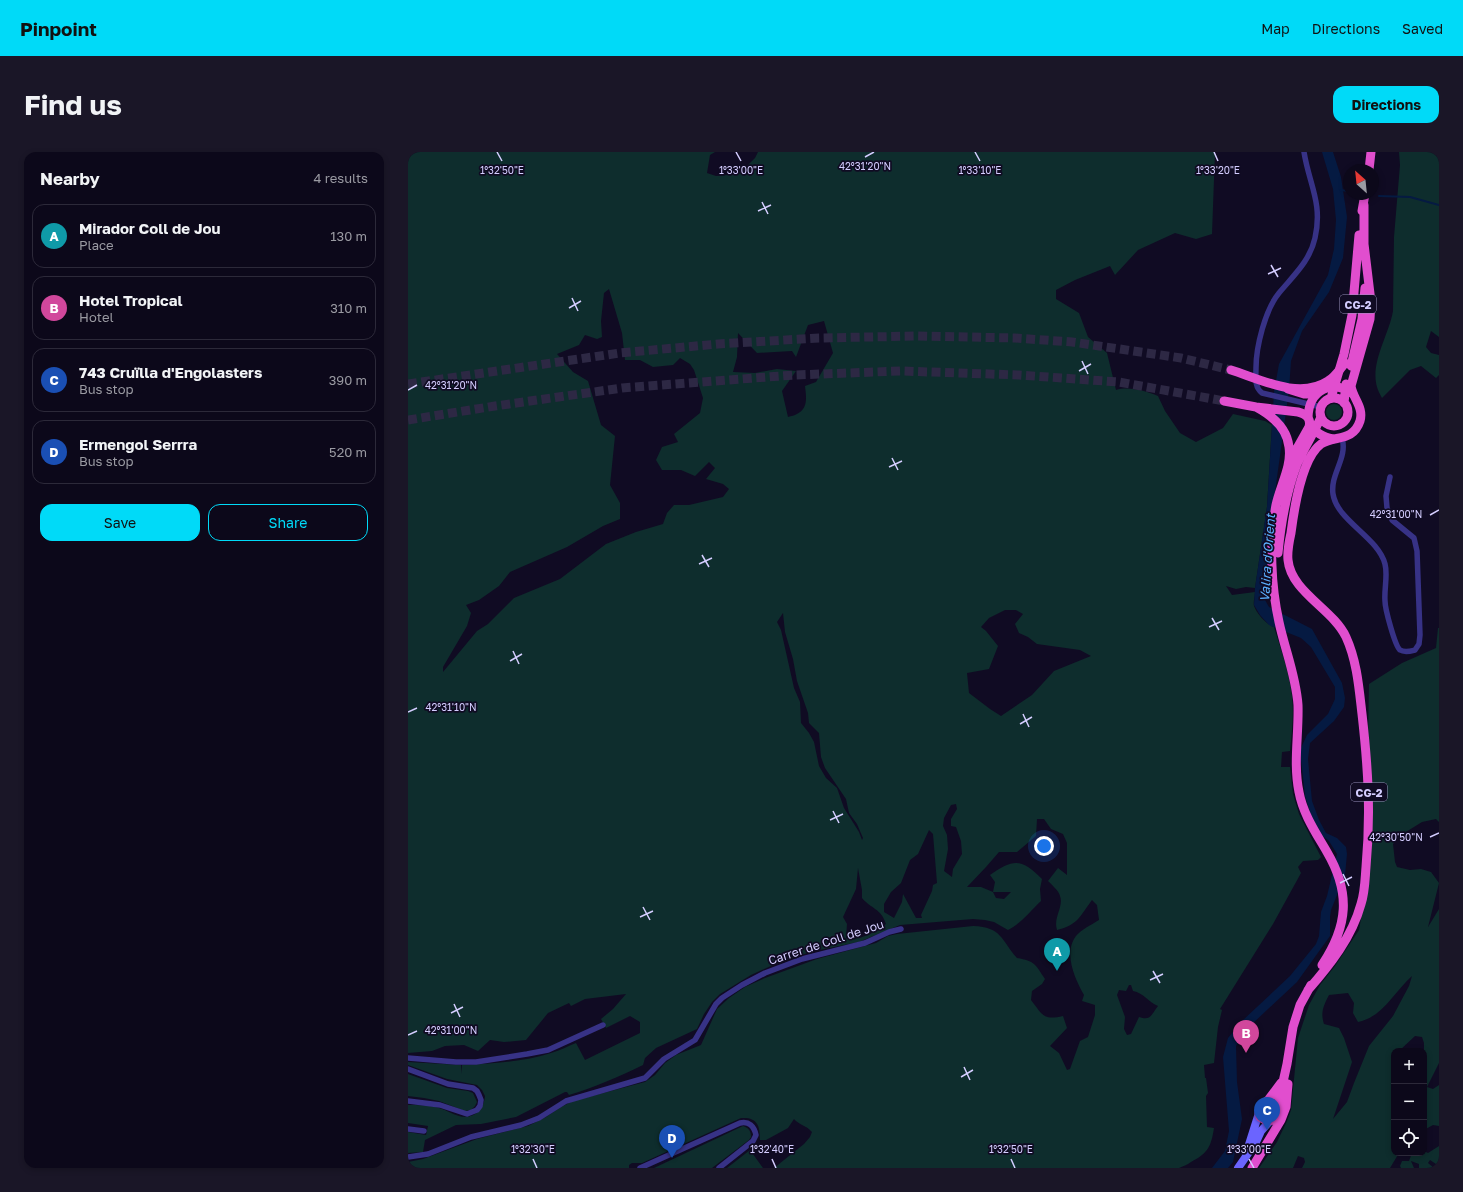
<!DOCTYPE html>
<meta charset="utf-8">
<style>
body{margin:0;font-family:"Golos Text",sans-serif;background:#1a1627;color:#f1f3f6}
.controls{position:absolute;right:12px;bottom:12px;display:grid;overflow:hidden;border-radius:8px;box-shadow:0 2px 6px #0003}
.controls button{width:36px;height:36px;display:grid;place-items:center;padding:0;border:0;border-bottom:1px solid #2c2939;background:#0c081a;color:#f1f3f6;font:20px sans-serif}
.compass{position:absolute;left:935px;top:12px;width:36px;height:36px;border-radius:50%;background:#0c081a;box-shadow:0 2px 6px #0003;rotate:333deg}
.you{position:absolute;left:636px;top:694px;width:14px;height:14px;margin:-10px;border:3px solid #fff;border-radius:50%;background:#1a73e8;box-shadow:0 0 0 6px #1a73e833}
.badge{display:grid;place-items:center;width:26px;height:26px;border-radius:50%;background:#00daf8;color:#fff;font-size:13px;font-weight:700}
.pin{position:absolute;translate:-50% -33px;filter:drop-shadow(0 1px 2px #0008)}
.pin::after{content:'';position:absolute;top:21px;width:14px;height:12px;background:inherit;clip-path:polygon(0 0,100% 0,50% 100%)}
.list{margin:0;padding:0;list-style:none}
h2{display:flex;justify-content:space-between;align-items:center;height:52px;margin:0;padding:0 16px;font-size:17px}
h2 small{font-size:13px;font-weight:400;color:#9a9aa2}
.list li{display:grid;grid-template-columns:26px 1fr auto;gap:12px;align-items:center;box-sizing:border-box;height:64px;margin:0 8px 8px;padding:0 8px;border:1px solid #2c2939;border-radius:12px}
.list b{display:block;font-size:15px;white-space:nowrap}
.list p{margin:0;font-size:13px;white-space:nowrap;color:#9a9aa2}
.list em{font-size:13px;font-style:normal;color:#9a9aa2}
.actions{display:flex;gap:8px;padding:12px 16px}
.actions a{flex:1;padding:9px 0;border:1px solid #00daf8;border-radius:12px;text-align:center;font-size:14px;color:#00daf8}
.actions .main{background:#00daf8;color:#111}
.icon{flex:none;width:22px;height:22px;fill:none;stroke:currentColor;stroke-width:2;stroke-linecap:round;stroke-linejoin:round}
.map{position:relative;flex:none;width:1031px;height:1016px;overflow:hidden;border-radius:12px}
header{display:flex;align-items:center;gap:24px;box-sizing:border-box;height:56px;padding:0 20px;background:#00daf8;color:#111}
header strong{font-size:19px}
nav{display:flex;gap:22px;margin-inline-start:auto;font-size:14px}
.intro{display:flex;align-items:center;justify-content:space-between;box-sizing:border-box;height:96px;padding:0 24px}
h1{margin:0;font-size:28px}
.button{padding:10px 18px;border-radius:12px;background:#00daf8;color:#111;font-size:14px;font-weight:700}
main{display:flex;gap:24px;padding:0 24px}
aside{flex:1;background:#0c081a;border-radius:12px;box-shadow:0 2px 6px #0003}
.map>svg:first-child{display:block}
.green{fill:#0e2d2d;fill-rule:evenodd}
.water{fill:#051a42}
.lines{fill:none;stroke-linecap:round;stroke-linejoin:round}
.stream{stroke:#051a42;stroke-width:2}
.trunk-tunnel{stroke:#2d2844;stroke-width:9;stroke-dasharray:9 4.5;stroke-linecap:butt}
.minor{stroke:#373286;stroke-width:5.5}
.secondary{stroke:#6b64ff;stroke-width:8}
.trunk{stroke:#e14ece;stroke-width:9}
.trunk-bridge{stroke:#e14ece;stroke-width:9}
.ticks{fill:none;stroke:#d4cdff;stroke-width:1.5}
.labels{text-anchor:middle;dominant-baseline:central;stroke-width:3.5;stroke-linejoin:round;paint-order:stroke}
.shield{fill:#100b23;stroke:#9993bd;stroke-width:1}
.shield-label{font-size:11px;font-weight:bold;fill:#d4cdff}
.street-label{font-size:12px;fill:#d4cdff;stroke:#100b23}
.water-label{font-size:13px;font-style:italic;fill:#5bb0ff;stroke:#100b23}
.ticks-label{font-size:10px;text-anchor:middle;fill:#d4cdff;stroke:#100b23;stroke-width:3.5;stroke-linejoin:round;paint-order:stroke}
</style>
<header>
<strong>Pinpoint</strong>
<nav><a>Map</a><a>Directions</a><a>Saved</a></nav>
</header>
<div class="intro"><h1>Find us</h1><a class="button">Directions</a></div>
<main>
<aside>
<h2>Nearby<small>4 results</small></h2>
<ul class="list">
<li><span class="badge" style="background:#0f9aa8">A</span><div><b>Mirador Coll de Jou</b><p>Place</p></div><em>130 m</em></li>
<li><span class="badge" style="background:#d1479c">B</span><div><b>Hotel Tropical</b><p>Hotel</p></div><em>310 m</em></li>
<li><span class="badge" style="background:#1a4fb4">C</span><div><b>743 Cruïlla d'Engolasters</b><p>Bus stop</p></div><em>390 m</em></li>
<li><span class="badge" style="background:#1a4fb4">D</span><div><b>Ermengol Serrra</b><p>Bus stop</p></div><em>520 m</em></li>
</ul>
<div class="actions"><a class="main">Save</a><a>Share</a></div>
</aside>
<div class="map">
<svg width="1031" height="1016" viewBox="0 0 1031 1016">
<rect width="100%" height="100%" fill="#100b23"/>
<!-- green -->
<path class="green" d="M0,0H307L302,3L299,21L308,24L331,22L347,6L350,0H807L804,82L788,87L767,81L730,98L707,123L702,114L667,128L648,138V147L671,161L680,185L699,201L708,238C721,234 738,239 750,244L757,259L772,281L788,290L815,276L825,262L857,269L864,273L859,355L847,436L838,435L828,437L818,434L824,443L847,440C847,444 845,450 846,454C849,462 858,472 866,475C873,498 881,520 884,544C886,562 884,581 882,599L874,600L873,615H882L885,642L891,662L913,705L910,708L895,709L890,715L893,721L865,772L812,857L814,858L810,875L806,911L796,913L797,926H798L800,941L798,944L799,975L806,976C803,995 800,1001 783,1010C779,1013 775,1014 771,1016H366L396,992L402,985L404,980C398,973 391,973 386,967L380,976L358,988H352C352,973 349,965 333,966L234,1011H224L221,1013V1016H0V1010L15,1007L69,987L120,974L138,965L153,955L165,949L237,930L247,923L257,911L268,903L293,893L309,857L321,846L337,835L357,826L409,807L468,791L480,784L489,782L565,774C594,775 593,788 609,806C627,809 627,812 637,827L634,832L624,839L623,848C634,862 635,869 655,864L659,876L642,894L651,901L659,918L662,917L672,889L680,885L687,863V853L674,849L676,843C667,827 655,801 668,784C674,777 683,773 691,768L689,753L684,748C672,764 670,773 649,778C645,766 656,754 652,744C651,739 644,733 640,729L650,716L659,723V691L655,682L643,677L636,667H629L628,684L609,700H591L578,715L559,735H573L585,740L587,730L582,723C606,706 614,707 634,727L632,737L633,749C622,759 614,771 600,778L586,770L577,768L565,767L492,773L451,790L402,800L365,813L343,823L312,842L304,850L296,862L289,877L248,896L237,906L235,913C210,925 187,935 161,943L159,940H157L108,965L73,972L48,973L17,988L15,1000L0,1001V980L18,983L20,974L0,971V953C10,953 21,953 31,956C38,958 44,962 51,964C66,968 76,957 77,944L74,938L69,933L39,927L0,913V910L53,913L54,922V913C83,912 115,910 143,901C151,899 160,894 168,891L177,908L232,881V870L222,864L198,876L193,867L205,857L218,842L177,847L163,854L161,851L140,861L118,888L96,890L82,888L70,899L56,893L37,894L24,899L0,901ZM201,137L214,181L217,208H232L245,215L265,213L272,206L282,212L286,218L295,246L292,261L266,282L270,290L254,295L248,308L254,318H273L287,324L301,310L307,316L298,327L315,332L321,337L315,345L281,353H266L259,361L255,372L228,380L198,392L152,427L106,446L80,472L69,479L35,520V515L59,474L63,461L58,453L71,448L91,434L102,420L159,395L195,374L212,367V351L202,333L207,284L193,273L180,229L165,220L149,202L171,193L177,183L189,187L194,185L193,169L196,141ZM416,169L425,201L408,230L397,234C399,250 400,261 380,265L374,239L388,219L369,217L347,221L325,220L329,205L330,181L349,201L384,199L388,205L400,173ZM597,458H608L615,462L607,472L611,481L620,485L629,492L672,498L683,504L646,519L624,543L593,564L582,557L561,541L559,521L581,517L590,494L578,479L573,475L581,466ZM375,461L377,480L385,507L389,529L400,561L401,571L411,581L413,605L417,616L438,647L441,661L449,672L455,686L454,688L451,680L436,656L429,636L418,626L411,614L406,590L401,581L393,571L392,550L386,536L373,478L369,470ZM548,652L549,657L543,667V674L548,675L553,689L554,702L545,717L544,725L536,719L540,697L539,683L535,674L536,666L543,653ZM521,678L525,682L529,731L525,733L524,739L513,763L514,766H508L495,742L494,750L486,766L476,760V752L483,740L493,731L502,708L510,702ZM450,716L454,738V746C463,757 473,756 478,772C466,780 454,789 438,786L439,772L435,765L448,737ZM585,740H603L596,747L588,746ZM721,833H723L725,839C736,841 740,850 750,854C743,863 743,869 731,865L723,882L719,883L716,877L717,865L709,843L711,838L718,839Z
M991,0H1031V185L1023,179L1018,195L1023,201L1031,203V223L1028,226L1013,214L1002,218L974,246C972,242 970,239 969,235C962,210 981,183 985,159L986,85L992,13Z
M918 260a8 8 0 1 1 16 0a8 8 0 1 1-16 0Z
M1030,476H1031V670L1028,667L1014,670L993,683L985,692L987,710L989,715L1002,718L1013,717L1023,720L1031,731L1020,775L1031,757V911L1019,935L1025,937L1031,933V974L1025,973L1016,978V891L1014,885L1007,884L991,899H986V1001H991L982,1016H894L897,1010L896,1006L890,1004L885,1016H851L869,990L879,969L883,958L890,886L901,853L912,833L927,814L951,778L960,726V586L961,532L994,511L1028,496ZM1004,824L1001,834L985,864L961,894L946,931L939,950L925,967L944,910L936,886L931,876L916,872C912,860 916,853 921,843L940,841L946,851L945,861L950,870C975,865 986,840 1004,824Z
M0,922L39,936L60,939L65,941L69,950L67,954L63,958L57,959L31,949L16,946L0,944Z
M335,974C341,976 343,979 343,985L341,988L304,1016H246Z
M1031,994V1014L1022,1008L1020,1011L1026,1016H1011V1012L1003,1009L1006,1016H993L992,1014L994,1009H1001L1004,1001H1016V999L1020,1001Z
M342,998L355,1016H318H319Z"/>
<!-- water -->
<path class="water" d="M914,0H925L933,25L939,65L935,106L921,140L894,179L883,209L881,238L864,362L859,436L857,448L861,455L904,477L934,531L937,546L936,555L926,569L902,591L900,607L904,649L911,668L918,681L929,686L938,695L939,702L937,723L923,758L922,765V784L889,830L843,873L828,894L829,930L834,967L825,1010L820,1016H804L817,999L821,979L815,905L820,886L834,869L882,824L908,792L911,784L913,760L919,744L929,702L921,689L913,683L904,667L897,644L892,598L899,583L920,562L927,547V535L903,495L893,486L861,473L852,463L846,453L847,436L859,355L866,240L871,212L920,123L926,97L928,68L925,37Z"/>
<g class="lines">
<!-- stream -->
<path class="stream" d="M932,38L941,39
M971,44L1002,45L1031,53"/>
<!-- trunk-tunnel -->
<path class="trunk-tunnel" d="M0,232L212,201L310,192L411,186L510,184L607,186L664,190L773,206L823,218
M0,268L87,254L214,236L386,223L493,219L611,223L711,230L816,249"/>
<!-- minor -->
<path class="minor" d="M896,0C901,32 915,51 907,86C902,109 885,124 871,141C857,158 848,195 848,216C848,225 846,235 854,241L913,255
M934,286C940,306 922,322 925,342C929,369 970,385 977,412C980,423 976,437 977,449C977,457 987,494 992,498C997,501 1003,499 1007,498L1011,492L1012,483L1009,399L1006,386L984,368L979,356L978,344L982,325
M0,906L48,910H68L119,902L140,898L195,873
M0,917L40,932L65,936L69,939L71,943L73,948L72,954L69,958L59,962L32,953L0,949
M0,977L16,979
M0,1005L20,1002L63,985L113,973L131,966L158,949L237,926L256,907L287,888L308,852L314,846L334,833L357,821L394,807L457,791L481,780L493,777
M232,1016L332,971C341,969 346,974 348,983L345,989L311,1016"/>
<!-- secondary -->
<path class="secondary" d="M838,1002L851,961
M830,1016L848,990L853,979L862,969"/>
<!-- trunk -->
<path class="trunk" d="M961,18L963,0
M954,59L957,42
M943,214L954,167L957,136
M880,237L896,242H908
M923,246L936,202L944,163L951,83
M912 260a14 14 0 1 1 28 0a14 14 0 1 1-28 0Z
M816,249L848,255L890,260C899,262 903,267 901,275L883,307
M936,251L938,232
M848,255C863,263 879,276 881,295C884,314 872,334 868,353C861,390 863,434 871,470C877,498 888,524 890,553C891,582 885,611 891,640C895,662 908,681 919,700C943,741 940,774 914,813
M870,401C873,370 878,341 889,312C896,296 906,281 913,265
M900,838C922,813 944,785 953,752C957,740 957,727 958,715C963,661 960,615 954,562C951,536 949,509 938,485C925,457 883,440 880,408C879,399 881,390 883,381C886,358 893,307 913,292C927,283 945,290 952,269C956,255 945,247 943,234L962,167L963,150L956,92V53
M869,963L865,968L859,969L852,965L851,961L852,955L861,947L873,931
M869,975L870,971L869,963L871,948L879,912L885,875L892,853L903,833
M844,1016L873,968L878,955L880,932"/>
<!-- trunk-bridge -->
<path class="trunk-bridge" d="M823,218C852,227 891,248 920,229C927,225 932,217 937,211
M900,265C901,238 924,226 945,242
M902,271C908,281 914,285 925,287"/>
</g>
<!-- ticks -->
<path class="ticks" d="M89,0L94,9M328,0L333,9M567,0L572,9M806,0L810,9M457,5L466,0M354,50L360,62M350,59L363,53M863,113L870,125M860,122L873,116M164,146L170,159M161,156L173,149M674,209L680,222M671,219L683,212M0,238L9,233M484,306L490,318M481,315L494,309M1022,363L1031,358M294,403L301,415M291,412L304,406M804,466L811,478M801,475L814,469M105,499L111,512M102,509L114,502M0,560L9,556M615,562L621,575M612,572L624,565M425,659L431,671M422,668L435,662M1022,685L1031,681M935,722L941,734M932,731L944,725M235,755L242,768M232,765L245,759M745,819L752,831M742,828L755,822M46,852L52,865M43,861L55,855M0,883L9,879M556,915L562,928M553,925L565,918M125,1007L129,1016M364,1007L368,1016M603,1007L607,1016M841,1007L846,1016"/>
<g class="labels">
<!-- shield labels -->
<g class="shield">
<rect x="932" y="143" width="36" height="18" rx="3"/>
<rect x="943" y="631" width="36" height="18" rx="3"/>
</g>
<g class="shield-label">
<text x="950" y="152">CG-2</text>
<text x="961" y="640">CG-2</text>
</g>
<!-- street labels -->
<g class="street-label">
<text transform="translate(418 790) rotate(-18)">Carrer de Coll de Jou</text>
</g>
<!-- water labels -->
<g class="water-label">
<text transform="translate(859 406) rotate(-86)">Valira d'Orient</text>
</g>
</g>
<g class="ticks-label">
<text x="457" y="18">42°31'20"N</text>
<text x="94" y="22">1°32'50"E</text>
<text x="333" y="22">1°33'00"E</text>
<text x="572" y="22">1°33'10"E</text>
<text x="810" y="22">1°33'20"E</text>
<text x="43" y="237">42°31'20"N</text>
<text x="988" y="366">42°31'00"N</text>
<text x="43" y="559">42°31'10"N</text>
<text x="988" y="689">42°30'50"N</text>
<text x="43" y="882">42°31'00"N</text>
<text x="125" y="1001">1°32'30"E</text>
<text x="364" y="1001">1°32'40"E</text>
<text x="603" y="1001">1°32'50"E</text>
<text x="841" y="1001">1°33'00"E</text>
</g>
</svg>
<div class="controls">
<button>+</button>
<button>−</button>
<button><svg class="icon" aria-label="locate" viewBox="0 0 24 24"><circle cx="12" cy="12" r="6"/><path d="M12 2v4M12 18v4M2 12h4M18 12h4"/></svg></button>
</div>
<svg class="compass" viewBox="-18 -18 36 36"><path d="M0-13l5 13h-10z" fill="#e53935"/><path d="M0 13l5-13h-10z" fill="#9a9aa2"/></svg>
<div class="you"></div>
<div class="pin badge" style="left:649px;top:819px;background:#0f9aa8">A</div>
<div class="pin badge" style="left:838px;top:901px;background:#d1479c">B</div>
<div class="pin badge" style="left:859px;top:978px;background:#1a4fb4">C</div>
<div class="pin badge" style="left:264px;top:1006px;background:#1a4fb4">D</div>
</div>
</main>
